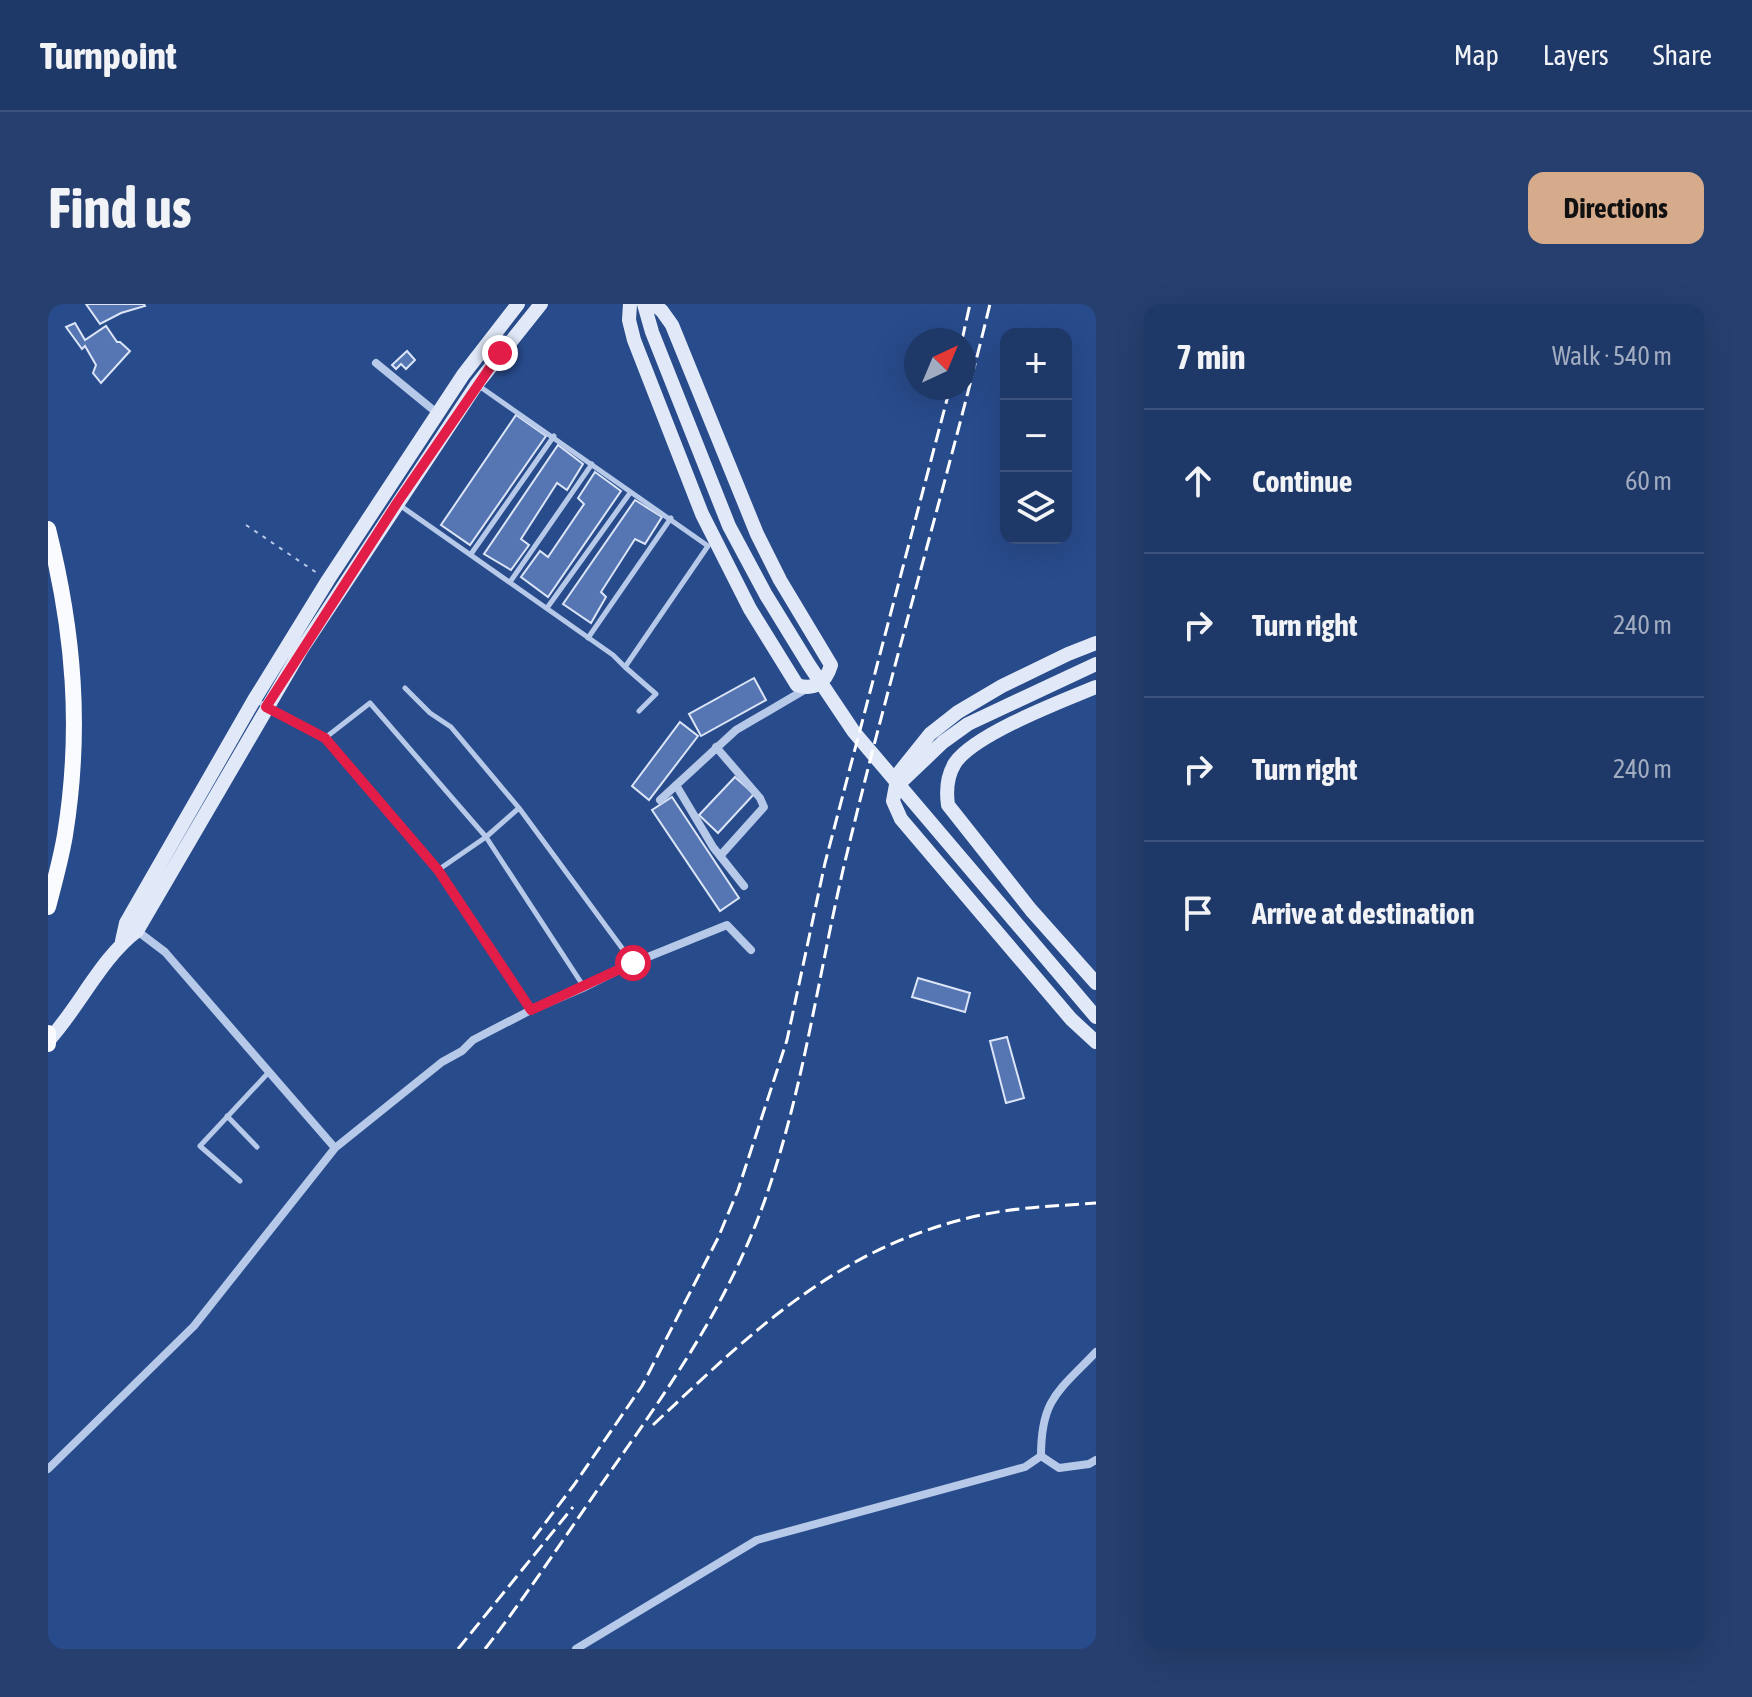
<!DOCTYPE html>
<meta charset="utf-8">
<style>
body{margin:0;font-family:"Asap Condensed",sans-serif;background:#263f6e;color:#f1f3f6}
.controls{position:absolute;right:24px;top:24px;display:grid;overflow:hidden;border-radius:16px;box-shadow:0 8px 32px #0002}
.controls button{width:72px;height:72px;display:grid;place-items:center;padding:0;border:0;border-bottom:2px solid #3c527c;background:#1e3868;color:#f1f3f6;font:40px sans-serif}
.compass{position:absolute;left:856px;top:24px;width:72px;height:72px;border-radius:50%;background:#1e3868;box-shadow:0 8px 32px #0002;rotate:44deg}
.stop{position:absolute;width:24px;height:24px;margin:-18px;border:6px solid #e11d48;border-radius:50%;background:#fff}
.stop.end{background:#e11d48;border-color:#fff;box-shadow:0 2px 8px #0008}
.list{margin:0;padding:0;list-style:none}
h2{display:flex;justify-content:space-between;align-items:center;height:104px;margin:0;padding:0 32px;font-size:34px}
h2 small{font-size:26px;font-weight:400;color:#a1acc0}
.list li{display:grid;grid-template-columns:52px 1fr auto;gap:24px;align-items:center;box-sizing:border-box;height:144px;padding:0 32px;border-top:2px solid #3c527c}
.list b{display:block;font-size:30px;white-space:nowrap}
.list em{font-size:26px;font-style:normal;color:#a1acc0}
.icon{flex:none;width:44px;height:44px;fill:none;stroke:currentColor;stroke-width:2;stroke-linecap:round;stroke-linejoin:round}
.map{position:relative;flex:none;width:1048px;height:1345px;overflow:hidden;border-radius:16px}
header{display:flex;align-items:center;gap:48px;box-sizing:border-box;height:112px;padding:0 40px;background:#1e3868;border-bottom:2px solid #3c527c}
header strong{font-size:38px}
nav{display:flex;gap:44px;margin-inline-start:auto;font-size:28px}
.intro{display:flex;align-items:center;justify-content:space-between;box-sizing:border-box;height:192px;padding:0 48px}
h1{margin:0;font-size:56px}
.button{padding:20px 36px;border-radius:16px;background:#d6ab8b;color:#111;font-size:28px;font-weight:700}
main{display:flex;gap:48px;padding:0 48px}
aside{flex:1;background:#1e3868;border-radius:16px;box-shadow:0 8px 32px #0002}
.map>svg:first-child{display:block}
.building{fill:#5576b3;stroke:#dbe5f7;stroke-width:2}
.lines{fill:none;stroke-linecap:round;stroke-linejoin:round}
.path{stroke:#b7c9e9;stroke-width:2;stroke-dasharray:4 6;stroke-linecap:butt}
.lane{stroke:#b7c9e9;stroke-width:5}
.street{stroke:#b7c9e9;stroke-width:8}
.secondary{stroke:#e1e9f8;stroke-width:14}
.primary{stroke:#fafbfe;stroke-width:16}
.rail{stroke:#fff;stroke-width:3;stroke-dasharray:14 6;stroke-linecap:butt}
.route{stroke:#e11d48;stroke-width:10}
</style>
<header>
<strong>Turnpoint</strong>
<nav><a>Map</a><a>Layers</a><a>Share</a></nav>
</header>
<div class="intro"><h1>Find us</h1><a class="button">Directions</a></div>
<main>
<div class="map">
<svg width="1048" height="1345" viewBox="0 0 1048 1345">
<rect width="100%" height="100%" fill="#284b8b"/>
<!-- building -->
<path class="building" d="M38,0H96L97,2L73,9L52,20Z
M27,19L37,36L58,22L69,38H72L82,47L53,79L45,69L48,61L37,42L34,45L18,23Z
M359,47L367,56L358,65L353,60L348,65L344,61Z
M468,111L498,132L422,241L393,221Z
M510,141L535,160L519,186L509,179L473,235L481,241L463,266L436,250Z
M547,168L573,187L500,293L473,273L492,247L500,253L536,200L530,194Z
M587,196L614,213L597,240L587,235L553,288L558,293L543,319L515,300Z
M706,374L718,396L653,432L641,410Z
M632,418L650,432L601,496L584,482Z
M687,473L706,490L670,529L651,511Z
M624,493L691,594L672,607L604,506Z
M870,674L922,689L917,708L864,693Z
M959,733L976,794L958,799L942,737Z"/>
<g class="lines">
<!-- path -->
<path class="path" d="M198,221L269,269"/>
<!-- lane -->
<path class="lane" d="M350,200L565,351L577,363L660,242L431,82
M423,250L506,132
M462,278L544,160
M499,304L582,189
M540,334L623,214
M577,363L608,390L591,407
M357,384L382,409L403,423L471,504L585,659
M207,396L277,434L390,566L483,706
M277,434L322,399L438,533L536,683
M390,566L438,533L471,504
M179,812L209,843
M192,877L152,842L221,768"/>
<!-- street -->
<path class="street" d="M328,59L389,109
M668,443L712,494L716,503L672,552
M628,481L665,543L696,582
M612,496L688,426L758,385
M88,626L117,648L287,844
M993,1152L1011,1164L1041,1160L1048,1156
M0,1165L146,1022L287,844L394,758L414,747L425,736L483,706L537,683L585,659L679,621L703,646
M0,1344V1345
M528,1345L709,1236L977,1163L993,1152C993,1094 1011,1087 1048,1048"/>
<!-- secondary -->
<path class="secondary" d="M582,0L581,16L586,36L654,210L702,305L749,381C767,387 778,378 783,361L732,276L709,230L624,21L614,7L606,0
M596,0L604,28L681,222L718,291L761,361L806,428L1048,713
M1048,339L1020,350L954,382L910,408L882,430L850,470L845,497L853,515L1023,715L1048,738
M1048,383C1014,397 927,430 907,459C899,472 898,487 900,501L983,606L1048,679
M852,479L895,438L920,420L1048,360
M74,637L78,619L206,396L280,276L415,71L470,0
M1,736C31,703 54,653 89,627L253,346L429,80L493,0"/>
<!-- primary -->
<path class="primary" d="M0,225C26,329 34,425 17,531C13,555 6,580 0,603
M0,729V740"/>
<!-- rail -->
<path class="rail" d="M914,36L922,0
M605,1121C707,1025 791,942 933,911C971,903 1009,902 1048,899
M485,1235L526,1181L594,1082L670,934L690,886L739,736L777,559L902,84
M410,1345L525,1203
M437,1345C479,1291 516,1234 555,1178C607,1104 659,1031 696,948C749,831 766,691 795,566C840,376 896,190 942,0"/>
</g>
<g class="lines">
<!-- route -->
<path class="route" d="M452,49L349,199L218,403L277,434L390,566L483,706L585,659"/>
</g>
</svg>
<div class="controls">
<button>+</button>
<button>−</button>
<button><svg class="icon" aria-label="layers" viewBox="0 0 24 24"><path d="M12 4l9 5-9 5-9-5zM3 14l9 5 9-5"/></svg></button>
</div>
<svg class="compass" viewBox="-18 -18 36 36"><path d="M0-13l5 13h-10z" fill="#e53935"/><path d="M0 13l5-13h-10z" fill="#a1acc0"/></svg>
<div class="stop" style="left:585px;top:659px"></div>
<div class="stop end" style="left:452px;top:49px"></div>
</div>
<aside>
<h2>7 min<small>Walk · 540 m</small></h2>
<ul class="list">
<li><svg class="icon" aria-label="ahead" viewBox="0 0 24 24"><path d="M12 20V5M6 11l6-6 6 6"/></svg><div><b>Continue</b></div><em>60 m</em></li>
<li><svg class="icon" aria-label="right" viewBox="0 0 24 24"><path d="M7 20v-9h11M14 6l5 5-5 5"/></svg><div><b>Turn right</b></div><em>240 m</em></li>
<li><svg class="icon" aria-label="right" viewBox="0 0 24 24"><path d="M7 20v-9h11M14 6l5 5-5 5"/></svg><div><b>Turn right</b></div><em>240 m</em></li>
<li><svg class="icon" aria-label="arrive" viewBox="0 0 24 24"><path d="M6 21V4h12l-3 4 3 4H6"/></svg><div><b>Arrive at destination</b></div></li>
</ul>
</aside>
</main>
